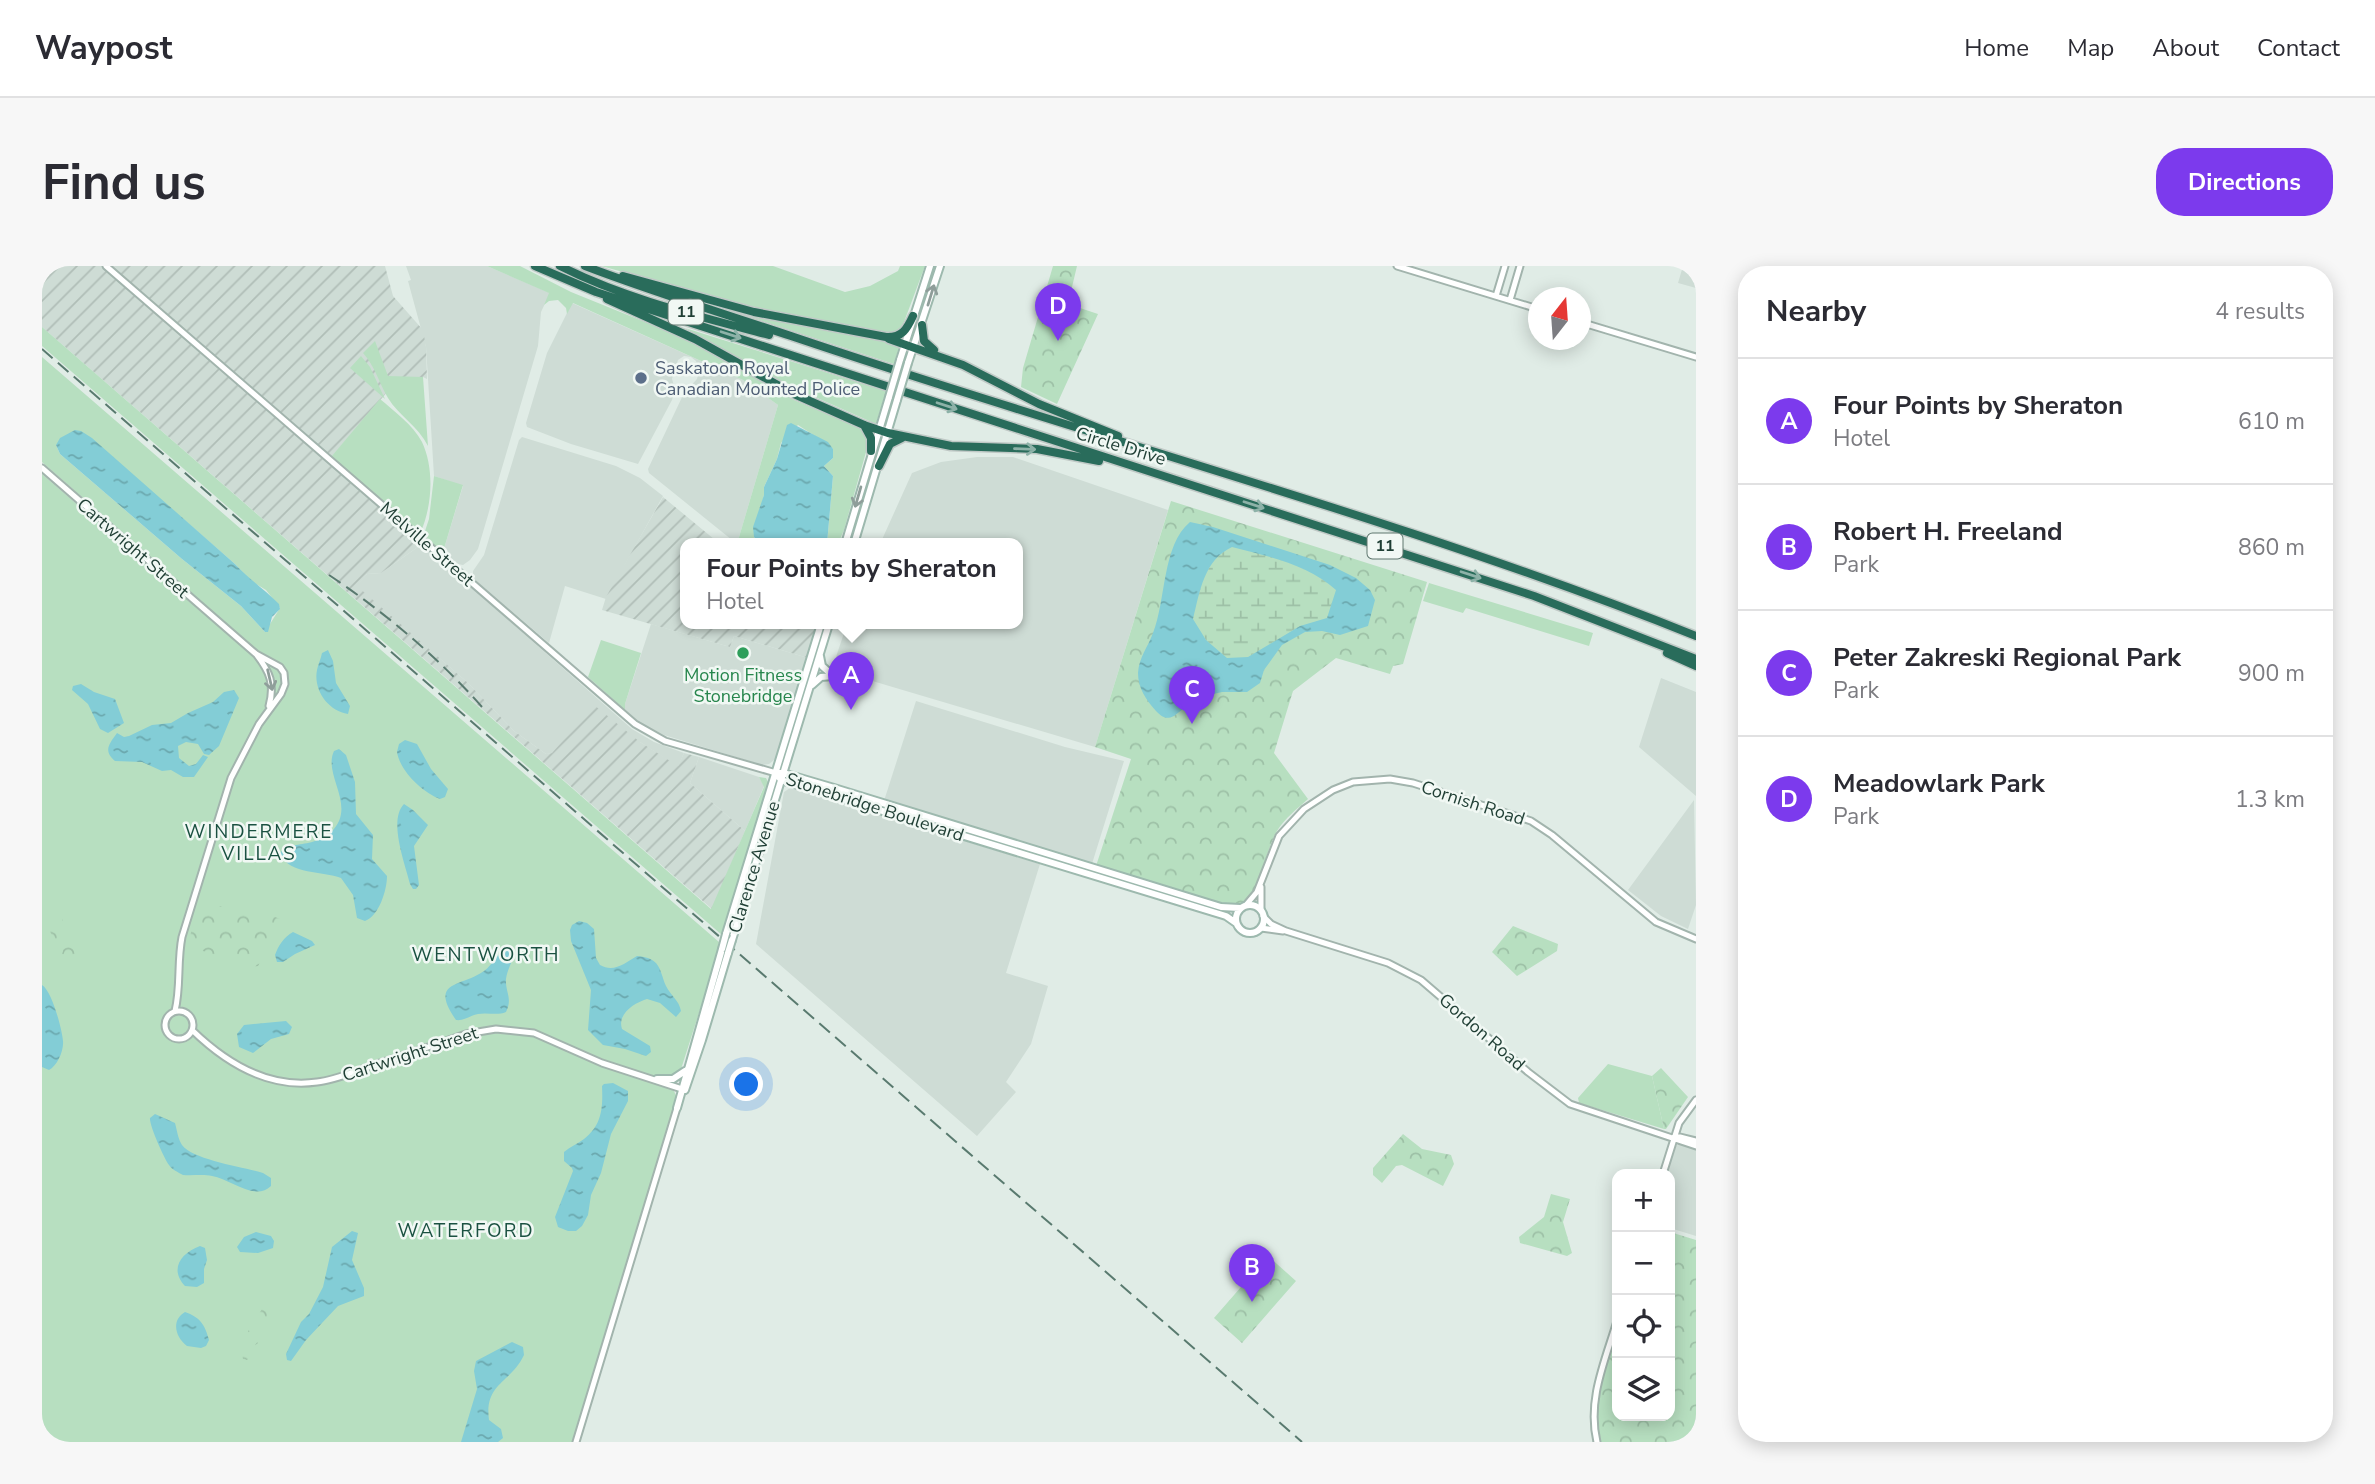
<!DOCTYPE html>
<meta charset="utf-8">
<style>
body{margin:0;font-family:"Nunito Sans",sans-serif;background:#f7f7f7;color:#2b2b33}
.controls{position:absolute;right:21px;bottom:21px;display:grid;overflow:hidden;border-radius:14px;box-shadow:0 4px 18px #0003}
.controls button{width:63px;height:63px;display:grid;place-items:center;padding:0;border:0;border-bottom:2px solid #e1e1e2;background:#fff;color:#2b2b33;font:35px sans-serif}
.compass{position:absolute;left:1486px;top:21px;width:63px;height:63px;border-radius:50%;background:#fff;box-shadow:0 4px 18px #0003;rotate:17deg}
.you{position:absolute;left:705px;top:819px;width:24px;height:24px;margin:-18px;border:5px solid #fff;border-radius:50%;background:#1a73e8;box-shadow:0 0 0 10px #1a73e833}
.badge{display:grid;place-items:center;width:46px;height:46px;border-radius:50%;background:#7c3aed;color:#fff;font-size:23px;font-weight:700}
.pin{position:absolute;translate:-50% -58px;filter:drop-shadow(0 2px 4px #0008)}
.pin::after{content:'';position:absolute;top:37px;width:24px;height:21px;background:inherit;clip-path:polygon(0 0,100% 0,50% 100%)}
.popup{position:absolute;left:638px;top:272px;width:343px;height:91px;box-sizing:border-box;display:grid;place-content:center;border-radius:14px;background:#fff;filter:drop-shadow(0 2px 5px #0005);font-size:23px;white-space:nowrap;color:#7c7c81}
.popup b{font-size:26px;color:#2b2b33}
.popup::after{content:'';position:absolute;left:50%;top:100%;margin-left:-14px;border:14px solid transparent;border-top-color:#fff}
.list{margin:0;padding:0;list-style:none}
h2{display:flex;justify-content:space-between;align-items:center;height:91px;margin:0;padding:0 28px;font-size:30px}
h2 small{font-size:23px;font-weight:400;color:#7c7c81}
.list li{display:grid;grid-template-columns:46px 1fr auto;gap:21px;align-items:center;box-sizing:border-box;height:126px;padding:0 28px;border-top:2px solid #e1e1e2}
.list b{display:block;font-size:26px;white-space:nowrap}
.list p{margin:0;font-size:23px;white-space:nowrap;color:#7c7c81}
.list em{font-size:23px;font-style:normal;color:#7c7c81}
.icon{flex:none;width:38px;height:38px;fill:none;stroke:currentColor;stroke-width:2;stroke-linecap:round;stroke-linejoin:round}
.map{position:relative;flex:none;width:1654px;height:1176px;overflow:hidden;border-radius:28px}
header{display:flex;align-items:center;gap:42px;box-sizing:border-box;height:98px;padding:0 35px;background:#fff;border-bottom:2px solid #e1e1e2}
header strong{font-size:33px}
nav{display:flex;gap:38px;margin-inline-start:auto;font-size:24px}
.intro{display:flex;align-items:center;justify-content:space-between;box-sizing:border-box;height:168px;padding:0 42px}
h1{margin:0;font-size:49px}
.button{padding:18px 32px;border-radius:28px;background:#7c3aed;color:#fff;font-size:24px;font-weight:700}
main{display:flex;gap:42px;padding:0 42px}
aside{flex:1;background:#fff;border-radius:28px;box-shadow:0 4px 18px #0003}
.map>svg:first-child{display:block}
.built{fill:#cedcd5}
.industrial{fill:url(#industrial-furrows)}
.grass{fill:#b7dfc0;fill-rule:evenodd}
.forest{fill:url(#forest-crowns)}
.wetland{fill:url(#wetland-marsh)}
.water{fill:url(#water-ripples);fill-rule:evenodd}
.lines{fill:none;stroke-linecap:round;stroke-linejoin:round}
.tertiary-casing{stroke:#a2b4ad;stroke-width:9}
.secondary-casing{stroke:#9db9ae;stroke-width:10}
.motorway-casing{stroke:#c0c9c6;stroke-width:11}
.tertiary{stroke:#fff;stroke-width:5}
.secondary{stroke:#fff;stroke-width:6}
.motorway{stroke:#296c5b;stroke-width:8}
.rail{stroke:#597a6f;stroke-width:2;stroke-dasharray:14 7;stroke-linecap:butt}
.secondary-bridge-casing{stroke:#9db9ae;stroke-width:10;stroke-linecap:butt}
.secondary-bridge{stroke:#fff;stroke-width:6}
.oneway{stroke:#8f9e9a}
.oneway2{stroke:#8db2a8}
.service-dot{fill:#5c6f8a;stroke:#f1f8f4;stroke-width:2.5}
.leisure-dot{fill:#2e9e5b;stroke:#f1f8f4;stroke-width:2.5}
.labels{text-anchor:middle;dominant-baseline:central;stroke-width:5;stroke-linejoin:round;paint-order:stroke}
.shield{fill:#f1f8f4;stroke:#5e766e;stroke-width:2}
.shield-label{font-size:16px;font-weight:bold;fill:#1f3e34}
.service-label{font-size:18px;fill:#4e5e75;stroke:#f1f8f4;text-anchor:start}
.street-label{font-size:18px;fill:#1f3e34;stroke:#f1f8f4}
.leisure-label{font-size:18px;fill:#27864d;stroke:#f1f8f4}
.neighbourhood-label{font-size:19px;letter-spacing:2px;fill:#1a5141;stroke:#f1f8f4}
</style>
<header>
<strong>Waypost</strong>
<nav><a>Home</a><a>Map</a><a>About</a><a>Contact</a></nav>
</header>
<div class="intro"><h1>Find us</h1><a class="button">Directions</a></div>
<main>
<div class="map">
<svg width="1654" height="1176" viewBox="0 0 1654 1176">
<defs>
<pattern id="industrial-furrows" width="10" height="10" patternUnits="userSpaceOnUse" patternTransform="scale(1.75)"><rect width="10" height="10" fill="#cedcd5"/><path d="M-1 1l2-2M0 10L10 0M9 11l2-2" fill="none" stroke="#b0beb7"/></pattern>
<pattern id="forest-crowns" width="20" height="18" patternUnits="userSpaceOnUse" patternTransform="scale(1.75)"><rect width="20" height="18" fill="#b7dfc0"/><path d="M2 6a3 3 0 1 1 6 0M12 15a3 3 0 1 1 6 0" fill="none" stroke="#9dc0a6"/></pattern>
<pattern id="wetland-marsh" width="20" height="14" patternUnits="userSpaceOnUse" patternTransform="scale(1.75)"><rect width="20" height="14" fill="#b7dfc0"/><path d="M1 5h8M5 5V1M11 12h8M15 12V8" fill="none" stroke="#9dc0a6"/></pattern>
<pattern id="water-ripples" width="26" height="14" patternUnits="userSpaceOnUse" patternTransform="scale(1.75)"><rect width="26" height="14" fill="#83cdd6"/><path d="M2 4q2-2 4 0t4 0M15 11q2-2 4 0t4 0" fill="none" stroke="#6ba8ae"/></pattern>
</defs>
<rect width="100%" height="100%" fill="#e0ece6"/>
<!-- built -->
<path class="built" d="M364,0H445L508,27L499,46L496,80L436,283L428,294L421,299L416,298L401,286L421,220L392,210L384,81L366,15L369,14Z
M1641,0H1654V22L1636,17Z
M530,37L701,114L736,139L695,278L607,207L606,203L642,127L655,113L657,104L654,95L649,91L642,90L636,94L630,113L633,123L630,134L596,198L529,178L485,161L484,157L505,87Z
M480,171L574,200L598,212L621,230L564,333L523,320L507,377L431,312V305L442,289L477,174Z
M935,191H971L1126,244L1053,481L790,403L805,358H975V278H838L870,207L899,196Z
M380,278L590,463L612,476L642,487L636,501L598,476L504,488L472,465L425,416L314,320L325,308L339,307Z
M609,358L688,381L692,370L766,392L738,485L732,494L727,498L720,499L622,469L600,458L583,444V438Z
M1619,412L1654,426V530L1597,481Z
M874,435L1023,481L1082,495L1049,601L841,538Z
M657,491L717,511L722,520L703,565L648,517Z
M748,522L998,598L964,707L1006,720L989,778L964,816L974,826L935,870L714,678L742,526Z
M1652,534L1654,639L1646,663L1619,650L1586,624Z
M1637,878L1654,883V970L1628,962V908H1625L1634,880Z"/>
<!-- industrial -->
<path class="industrial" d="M0,0H343L351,30L381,64L384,81L385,113L381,111L346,125L285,196L380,278L339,307L325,308L315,320L425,416L472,465L504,488L510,487L552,439L598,476L636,500L642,487L657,491L648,517L703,565L670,643L0,61Z
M621,231L678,278H643V358H775L766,392L692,370L688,381L560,344L564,331Z"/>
<!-- grass -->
<path class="grass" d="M445,0H478L529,26L640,71L752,134L821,163L826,170V179L802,264L796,278H785L791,210L782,200L791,192V183C779,173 768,167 756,159L739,177L735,193L722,221V229L712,271L718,278H695L736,139L701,114L531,37L525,48L524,42L516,34L507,35L502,39L507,27Z
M559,0H731L803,26L828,20L856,5L858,0H883L862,56L858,63L848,68L724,45Z
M705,50L821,68L857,79V81L852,98Z
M0,61L669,643L722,521L717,511L724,512L727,518L680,669L0,80Z
M643,62L844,125L834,158L737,115Z
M333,75L346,110L381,111L386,180C376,160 357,150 346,132C337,117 333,100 321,87Z
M319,90L328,101L343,133L308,102Z
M0,91L677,676L672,700L632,825L635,832L633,842L531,1176H0V208L205,385L206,377L0,196ZM14,179L139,251L193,298L209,315L224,324L238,342L223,366L199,340L140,293L18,188Z
M338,133C352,145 371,159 380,176C393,204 390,241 378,268L289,191Z
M392,210L421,219L401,286L381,271L387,253Z
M1387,317L1551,367L1547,380L1424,342L1421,347L1381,335Z
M559,374L599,387L583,438V444L546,411Z
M1566,798L1610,810L1622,863L1537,837L1536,832Z"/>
<!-- forest -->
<path class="forest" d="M1011,0H1035L1026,38L1056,48L1015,138L979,121L981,102Z
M1129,235L1385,316L1361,398L1351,400L1348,408L1294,392L1251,425L1232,487L1266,533C1255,543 1243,552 1235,565C1225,582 1215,628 1204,637C1199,641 1194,641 1188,643L1054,600L1089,493L1053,481Z
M170,639L226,648L238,653V660L216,700L209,701L152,682L147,677C150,661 153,642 170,639Z
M15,647L20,649L21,654L16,659L18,665L23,661L27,662L28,666L24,670L31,672L32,678L39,677L37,683L34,684L35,690L27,692L24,690L22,695L18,692L21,685L18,672L12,675L8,665L2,663L5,657L12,667L14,659L10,652Z
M1471,660L1516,678L1515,685L1475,710L1450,686Z
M1619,802L1646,831L1624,863H1622L1610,810Z
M1361,868L1380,883L1409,889L1412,898L1401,920L1360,899L1354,900L1340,917L1331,909V902Z
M1509,928L1528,933L1521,956L1530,987L1525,990L1478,977L1477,971L1502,951Z
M1628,966L1654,974V1176H1559L1553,1152L1559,1113L1575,1060V1150H1628Z
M1226,990L1254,1015L1200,1077L1172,1052Z
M220,1043L223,1045L228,1043L230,1048L225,1052V1059L220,1060L222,1066L213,1071L216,1077L212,1080V1086L205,1094L201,1093C196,1076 212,1056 220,1043Z"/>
<!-- wetland -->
<path class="wetland" d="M1190,281C1225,290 1266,300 1294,323L1285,353L1258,360L1206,391L1185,392L1164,374L1151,353C1158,325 1162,294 1190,281Z"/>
<!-- water -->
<path class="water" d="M749,157L786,176L791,183V192L782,200L791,210L785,278H718L712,271L711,261L722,229V221L735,193L745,159Z
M33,164L39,165L50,172L193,298C207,313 223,324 237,338L238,343L230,351L226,366H223L199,340L140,293L18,188L14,179L18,172Z
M1148,256L1171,261L1288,299L1314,312L1328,324L1333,334L1326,360L1298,369L1280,365L1263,366L1240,379L1222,404L1218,417L1205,426H1180L1155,432L1132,450C1124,454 1120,451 1114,445C1104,434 1096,422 1096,407C1097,391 1106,381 1111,367C1124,335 1120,279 1148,256ZM1190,281C1225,290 1267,299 1294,324L1285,352L1258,360L1206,391L1185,392L1164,374L1151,353C1158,325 1162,294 1190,281Z
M286,384L291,395L294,417L308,440L306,448C286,445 271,424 275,404C276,398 279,393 280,387Z
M39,418L52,426L73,433L82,457L66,467L58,463L46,438L30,424L31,420Z
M192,424L197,432L177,480L167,489L162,488L156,478L144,476L136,480L137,492L147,500L154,498L161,489L166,491L152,511H141L129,504L120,505L100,496L73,495C61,485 67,478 75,467L82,471L87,470L110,459L129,457L146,447L171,436L182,426Z
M363,474L375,478L389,503L406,523L403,531L398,533C380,526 358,505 355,486L357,478Z
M297,483L304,489L313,516L314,548L331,569L330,593L345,610C345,624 337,650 323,655L315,652L311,629L299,612C281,605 248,609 238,588C246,572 282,586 297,555C307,532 282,506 292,485Z
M362,538L371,544L386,559L372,580L377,619L374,623H371L368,618C363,598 346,554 362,538Z
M537,655L545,657L552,663L554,692L558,699C572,707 583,697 595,690C619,692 617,703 624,720C629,730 637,734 639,745L634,751L618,737L605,733C592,737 575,748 580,763L608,780L609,786L604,790L583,783L561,779L546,764L549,724L529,675L528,664L530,659Z
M251,666L270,675L273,679L253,688L241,696H235L233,689C236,680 242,671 251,666Z
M466,683L470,686C472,696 465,703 464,713C463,726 471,732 464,746C455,750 446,746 436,748C427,750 422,755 414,754C386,714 420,721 442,705C451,699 454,687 466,683Z
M0,719C10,725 20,763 21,775C22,785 15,800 7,804L0,801Z
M244,755L250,761L247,768L229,773L211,787L197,781L195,768L202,759Z
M571,817L586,825V835L569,868L559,907L549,929L546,949L540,960L534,965H526L516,961L513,951L531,905L530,902L522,895V886C528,881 535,878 542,873C560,859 561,842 560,820L562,818Z
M113,848L133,857C135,864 136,873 140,879C151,894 202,901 221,907L229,912V920C213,936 189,913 170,910C161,908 150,910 141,909C136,906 130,904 127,899C122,892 107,859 108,852Z
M310,965L316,967L310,994L322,1022V1030L296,1040L264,1074L249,1095L245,1094L244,1088L259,1056L267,1048L281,1021L290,981Z
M214,966L229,970L232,975L231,982L216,987L198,986L195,981L202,971Z
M158,980L163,982L165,994L162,1003V1017L155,1021L143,1020C127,1003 139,987 158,980Z
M143,1046C158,1051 163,1059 167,1074L164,1080L159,1082L145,1080C133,1071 129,1054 143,1046Z
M470,1076L481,1081L482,1089C469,1117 442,1117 447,1154L459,1163L461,1172L456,1176H419L435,1123L432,1105L434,1095Z"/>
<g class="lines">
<defs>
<path id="tertiary" d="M64,0L593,458L623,475L734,507
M1355,0L1496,43
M1454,30L1463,0
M1468,34L1478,0
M1538,56L1654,91
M0,202L214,388C228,406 233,418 227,440
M1204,639L1215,626L1237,570L1262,543L1291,524L1311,516L1348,513L1371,517L1489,555L1510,569L1614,656L1654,673
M1219,644V621
M1221,650L1229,658L1244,665L1346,697L1379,714L1486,806L1528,838L1654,880
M1219,662L1241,665
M123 759a14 14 0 1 1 28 0a14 14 0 1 1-28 0Z
M133,745C139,721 135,696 140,671L189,512L217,458L239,428L243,418L242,407L238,401L214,388
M150,764C183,796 226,823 275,816C294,814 313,805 332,799C362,789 393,779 424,768L454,763L492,767L560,797L643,824
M1632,871H1638L1654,875
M1621,908L1637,857L1654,834
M534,1176L635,842
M1555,1176C1545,1134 1563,1095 1575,1055"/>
<path id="secondary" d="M858,94L888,0
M866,97L898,0
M803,278L847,131
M812,278L855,134
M778,390L780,400L790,409
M770,419L779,411L791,410
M734,507L739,514L1184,650L1194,657
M734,507H741L792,522L1179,641L1198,642
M1194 653a14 14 0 1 1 28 0a14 14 0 1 1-28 0Z
M684,668L779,358
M690,674L787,358
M615,813H631L643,805
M643,824L660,774L686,687
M635,842L680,683"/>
<path id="motorway" d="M493,0L554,26L1492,330L1654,393
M518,0C583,33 656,50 727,69
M543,0C611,26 680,47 749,70C1050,172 1359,252 1654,370
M581,10L712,46L844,71C860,72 865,63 871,50
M565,33L653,73L752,128L822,159L846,167L909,180L995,183L1057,195
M880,59L882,75L892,84
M847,73L921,99L997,138L1076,170
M822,159L829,172V185
M837,200L848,178L860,172
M1625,387L1654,400"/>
</defs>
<!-- tertiary casing -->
<use href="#tertiary" class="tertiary-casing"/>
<!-- secondary casing -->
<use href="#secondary" class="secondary-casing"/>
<!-- motorway casing -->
<use href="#motorway" class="motorway-casing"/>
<!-- tertiary -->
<use href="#tertiary" class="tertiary"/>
<!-- secondary -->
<use href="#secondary" class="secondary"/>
<!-- motorway -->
<use href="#motorway" class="motorway"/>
<!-- rail -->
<path class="rail" d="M0,83L1260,1176
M287,309C341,345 397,392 440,441"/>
<defs>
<path id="secondary-bridge" d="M847,131L858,94
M855,134L866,97
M680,683L684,668
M686,687L690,674"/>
</defs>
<!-- secondary-bridge casing -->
<use href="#secondary-bridge" class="secondary-bridge-casing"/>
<!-- secondary-bridge -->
<use href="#secondary-bridge" class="secondary-bridge"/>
</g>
<!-- one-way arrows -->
<defs><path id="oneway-shaft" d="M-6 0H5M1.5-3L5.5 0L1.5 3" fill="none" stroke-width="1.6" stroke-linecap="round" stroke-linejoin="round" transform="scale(1.75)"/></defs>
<g class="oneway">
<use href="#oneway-shaft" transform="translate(889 29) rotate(-73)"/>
<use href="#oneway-shaft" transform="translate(816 231) rotate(106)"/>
<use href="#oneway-shaft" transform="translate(228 414) rotate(77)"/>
</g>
<g class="oneway2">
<use href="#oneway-shaft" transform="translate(689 69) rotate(18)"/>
<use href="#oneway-shaft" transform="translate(905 140) rotate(18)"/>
<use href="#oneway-shaft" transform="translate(983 183) rotate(2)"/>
<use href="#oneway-shaft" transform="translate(1212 239) rotate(18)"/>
<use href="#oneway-shaft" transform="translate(1429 309) rotate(18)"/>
</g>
<!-- markers -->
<circle class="service-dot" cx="599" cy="112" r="7"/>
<circle class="leisure-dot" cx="701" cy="387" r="7"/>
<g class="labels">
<!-- shield labels -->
<g class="shield">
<rect x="626.5" y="33.5" width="35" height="25" rx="5"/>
<rect x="1325.5" y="267.5" width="35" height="25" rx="5"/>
</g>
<g class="shield-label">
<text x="644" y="46">11</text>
<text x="1343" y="280">11</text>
</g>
<!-- service labels -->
<g class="service-label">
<text x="613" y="102">Saskatoon Royal<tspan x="613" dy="21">Canadian Mounted Police</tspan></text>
</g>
<!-- street labels -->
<g class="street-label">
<text transform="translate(1079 180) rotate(17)">Circle Drive</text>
<text transform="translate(385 278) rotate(41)">Melville Street</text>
<text transform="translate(91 282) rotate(41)">Cartwright Street</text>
<text transform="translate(1431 537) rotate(18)">Cornish Road</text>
<text transform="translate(833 541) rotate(18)">Stonebridge Boulevard</text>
<text transform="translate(712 601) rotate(-73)">Clarence Avenue</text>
<text transform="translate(1440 766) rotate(41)">Gordon Road</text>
<text transform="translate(368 788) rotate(-18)">Cartwright Street</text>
</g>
<!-- leisure labels -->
<g class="leisure-label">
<text x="701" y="409">Motion Fitness<tspan x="701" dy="21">Stonebridge</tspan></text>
</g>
<!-- neighbourhood labels -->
<g class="neighbourhood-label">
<text x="217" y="566">WINDERMERE<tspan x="217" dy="22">VILLAS</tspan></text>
<text x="444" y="689">WENTWORTH</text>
<text x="424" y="965">WATERFORD</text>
</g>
</g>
</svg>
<div class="controls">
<button>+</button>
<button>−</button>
<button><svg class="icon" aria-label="locate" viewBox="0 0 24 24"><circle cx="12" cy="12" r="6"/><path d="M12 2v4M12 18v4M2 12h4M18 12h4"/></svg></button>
<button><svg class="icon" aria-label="layers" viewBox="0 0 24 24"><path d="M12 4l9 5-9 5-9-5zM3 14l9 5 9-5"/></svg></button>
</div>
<svg class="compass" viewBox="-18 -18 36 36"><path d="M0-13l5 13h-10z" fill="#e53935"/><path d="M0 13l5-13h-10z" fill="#7c7c81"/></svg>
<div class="you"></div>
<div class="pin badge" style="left:809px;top:444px">A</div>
<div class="popup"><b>Four Points by Sheraton</b>Hotel</div>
<div class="pin badge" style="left:1210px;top:1036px">B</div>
<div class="pin badge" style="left:1150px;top:458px">C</div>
<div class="pin badge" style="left:1016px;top:75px">D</div>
</div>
<aside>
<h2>Nearby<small>4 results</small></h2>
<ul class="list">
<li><span class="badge">A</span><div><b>Four Points by Sheraton</b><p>Hotel</p></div><em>610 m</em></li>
<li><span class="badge">B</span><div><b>Robert H. Freeland</b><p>Park</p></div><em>860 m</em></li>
<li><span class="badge">C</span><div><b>Peter Zakreski Regional Park</b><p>Park</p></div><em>900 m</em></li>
<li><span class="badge">D</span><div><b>Meadowlark Park</b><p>Park</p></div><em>1.3 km</em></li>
</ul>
</aside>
</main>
